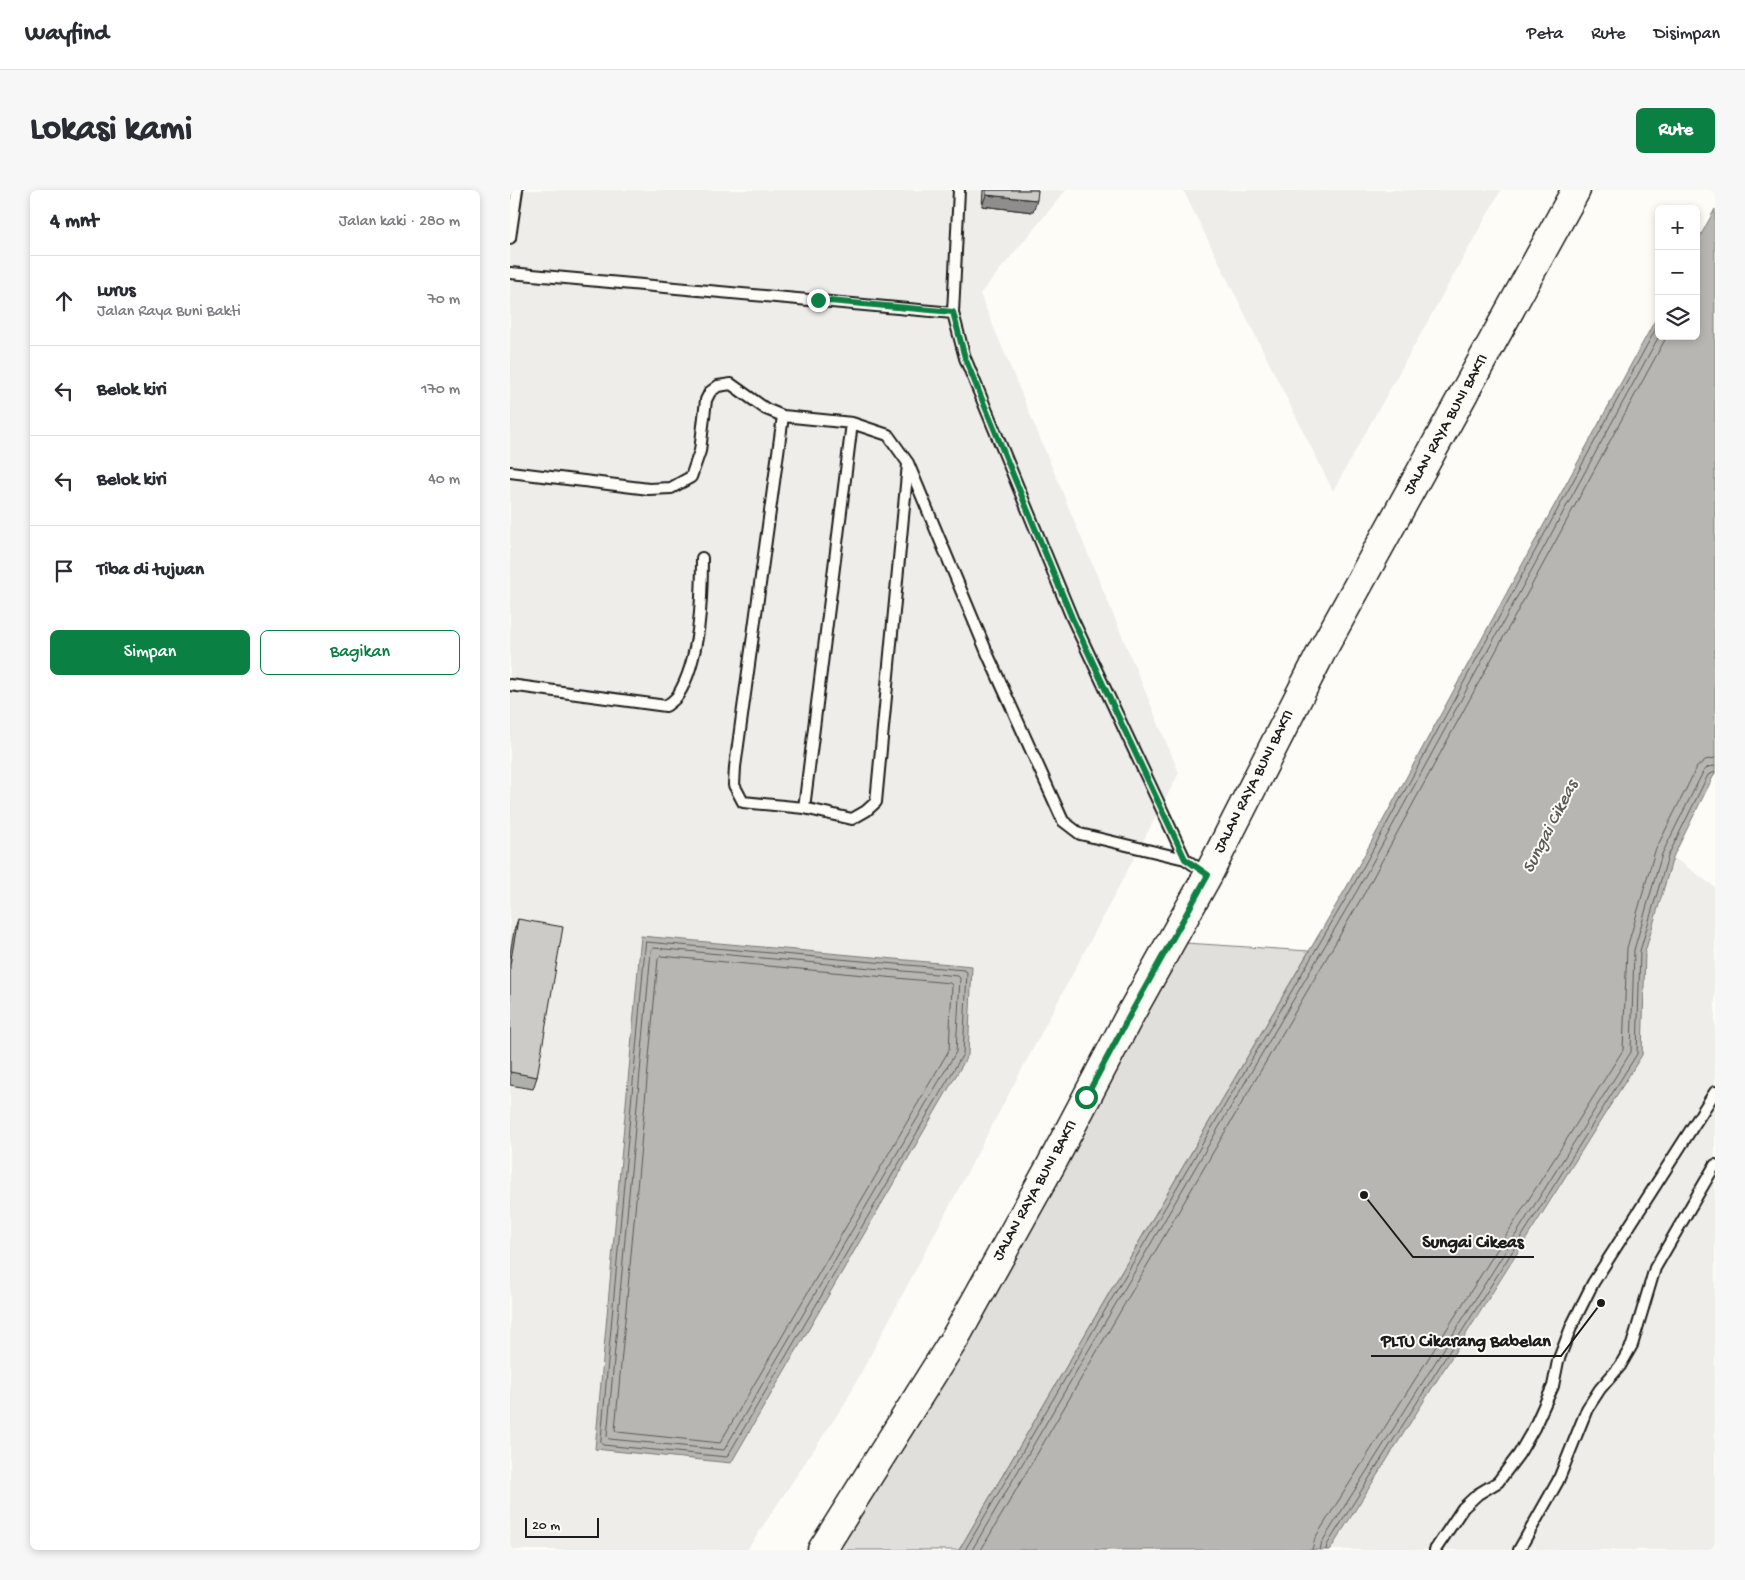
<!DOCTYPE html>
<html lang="id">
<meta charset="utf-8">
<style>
body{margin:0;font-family:"Gochi Hand",sans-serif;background:#f7f7f7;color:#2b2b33}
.controls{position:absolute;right:15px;top:15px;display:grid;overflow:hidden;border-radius:8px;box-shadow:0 2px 8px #0003}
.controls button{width:45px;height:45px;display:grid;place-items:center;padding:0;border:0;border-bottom:1px solid #e1e1e2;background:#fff;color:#2b2b33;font:25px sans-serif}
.scale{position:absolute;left:15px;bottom:12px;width:74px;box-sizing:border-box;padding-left:5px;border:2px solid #1c1c1c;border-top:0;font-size:14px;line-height:18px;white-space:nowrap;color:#1c1c1c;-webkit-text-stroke:4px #fdfcf7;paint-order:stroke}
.stop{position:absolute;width:15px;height:15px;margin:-11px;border:4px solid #0b8043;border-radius:50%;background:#fff}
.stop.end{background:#0b8043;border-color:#fff;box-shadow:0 1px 5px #0008}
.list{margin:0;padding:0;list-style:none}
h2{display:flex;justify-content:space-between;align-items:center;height:65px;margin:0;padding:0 20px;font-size:21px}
h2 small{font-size:16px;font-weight:400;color:#7c7c81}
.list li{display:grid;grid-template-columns:32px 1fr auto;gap:15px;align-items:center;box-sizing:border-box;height:90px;padding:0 20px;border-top:1px solid #e1e1e2}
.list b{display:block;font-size:19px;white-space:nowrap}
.list p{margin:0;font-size:16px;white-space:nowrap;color:#7c7c81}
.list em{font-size:16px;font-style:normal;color:#7c7c81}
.actions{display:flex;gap:10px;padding:15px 20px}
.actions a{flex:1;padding:11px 0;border:1px solid #0b8043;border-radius:8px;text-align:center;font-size:18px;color:#0b8043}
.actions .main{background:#0b8043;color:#fff}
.icon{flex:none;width:28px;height:28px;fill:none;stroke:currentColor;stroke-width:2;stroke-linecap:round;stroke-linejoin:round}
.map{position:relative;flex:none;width:1205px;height:1360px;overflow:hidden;border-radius:8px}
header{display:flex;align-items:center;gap:30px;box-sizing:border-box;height:70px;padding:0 25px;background:#fff;border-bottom:1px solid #e1e1e2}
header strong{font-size:24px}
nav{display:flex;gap:28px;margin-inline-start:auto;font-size:18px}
.intro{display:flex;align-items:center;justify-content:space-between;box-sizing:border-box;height:120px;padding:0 30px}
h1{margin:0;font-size:35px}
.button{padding:12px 22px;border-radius:8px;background:#0b8043;color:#fff;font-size:18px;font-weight:700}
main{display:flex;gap:30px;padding:0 30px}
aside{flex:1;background:#fff;border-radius:8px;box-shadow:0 2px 8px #0003}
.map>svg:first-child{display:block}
.built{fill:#eeede9}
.green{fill:#e0dfdb;stroke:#7e7e7c}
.water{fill:#b7b6b2;stroke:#797876}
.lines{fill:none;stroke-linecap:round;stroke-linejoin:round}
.shore{stroke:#5a5a58;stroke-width:1}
.lane-casing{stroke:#1c1c1c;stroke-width:14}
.primary-casing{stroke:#1c1c1c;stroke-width:31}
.lane{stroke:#fdfcf7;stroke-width:10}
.primary{stroke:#fdfcf7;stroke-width:28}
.wall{fill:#afafac;stroke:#1c1c1c}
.shaded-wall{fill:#8f8e8c;stroke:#1c1c1c}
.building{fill:#cccbc8;stroke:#1c1c1c}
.route{stroke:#0b8043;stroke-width:6}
.labels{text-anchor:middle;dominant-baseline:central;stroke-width:4;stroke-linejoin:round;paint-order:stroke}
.street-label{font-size:16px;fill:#1c1c1c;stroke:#fdfcf7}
.water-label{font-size:18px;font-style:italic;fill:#5a5a58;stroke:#fdfcf7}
.leader{fill:none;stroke:#1c1c1c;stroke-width:2}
.callout-dot{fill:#1c1c1c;stroke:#fdfcf7;stroke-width:2}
.callout-label{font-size:18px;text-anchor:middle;font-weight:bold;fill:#1c1c1c;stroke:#fdfcf7;stroke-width:4;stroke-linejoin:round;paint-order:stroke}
</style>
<header>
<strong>Wayfind</strong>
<nav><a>Peta</a><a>Rute</a><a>Disimpan</a></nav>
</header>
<div class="intro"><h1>Lokasi kami</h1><a class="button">Rute</a></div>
<main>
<aside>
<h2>4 mnt<small>Jalan kaki · 280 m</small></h2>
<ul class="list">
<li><svg class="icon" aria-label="ahead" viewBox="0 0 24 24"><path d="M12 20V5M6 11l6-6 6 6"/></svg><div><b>Lurus</b><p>Jalan Raya Buni Bakti</p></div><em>70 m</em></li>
<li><svg class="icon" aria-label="left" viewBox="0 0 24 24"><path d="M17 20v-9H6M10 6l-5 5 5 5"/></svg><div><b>Belok kiri</b></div><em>170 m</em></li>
<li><svg class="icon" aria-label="left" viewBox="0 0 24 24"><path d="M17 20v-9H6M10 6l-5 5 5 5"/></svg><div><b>Belok kiri</b></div><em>40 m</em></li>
<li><svg class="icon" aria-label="arrive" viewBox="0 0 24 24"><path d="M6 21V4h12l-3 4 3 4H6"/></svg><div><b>Tiba di tujuan</b></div></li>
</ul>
<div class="actions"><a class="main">Simpan</a><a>Bagikan</a></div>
</aside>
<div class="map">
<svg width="1205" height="1360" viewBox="0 0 1205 1360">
<rect width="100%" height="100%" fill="#fdfcf7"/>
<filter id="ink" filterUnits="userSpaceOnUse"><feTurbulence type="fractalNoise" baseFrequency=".02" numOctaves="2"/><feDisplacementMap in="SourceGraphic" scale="10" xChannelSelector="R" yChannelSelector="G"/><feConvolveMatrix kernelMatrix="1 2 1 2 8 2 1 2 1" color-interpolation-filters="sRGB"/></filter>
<g filter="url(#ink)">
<!-- built -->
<path class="built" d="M0,0H556L470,104L669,583L335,1213L237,1360H0Z
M673,0H991L823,301Z
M1163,667L1205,697V1360H820L1132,866L1135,763Z"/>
<!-- green -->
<path class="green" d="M660,752L799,761L449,1360H310Z"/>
<!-- water -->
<path class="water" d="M1205,19V583L1163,667L1135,762L1132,865L820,1360H449L839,693L1149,123V146H1186V54Z
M131,746L462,776L458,865L221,1273L85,1259Z"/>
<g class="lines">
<!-- shore -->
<path class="shore" d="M136,752L454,780L457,782L453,864L217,1267L93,1255L91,1253Z
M144,758L448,786L450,788L446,862L214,1260L99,1249L97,1247L141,761Z
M151,766L440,793L442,795L439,860L210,1253L108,1242L105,1240L148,769Z
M455,1360L843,696L1149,133
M462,1360L848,699L1149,146
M471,1360L855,702L1157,146
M802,1360L805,1348L1113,860L1117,758L1145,661L1187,577L1195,570L1205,568
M810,1360L812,1352L1121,862L1124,760L1152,664L1193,582L1198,577L1205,576
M816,1360L817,1355L1127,864L1130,761L1158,666L1198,585L1205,582"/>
<defs>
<path id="lane" d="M449,0L443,123L455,168L562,428L675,669L697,684
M0,48L7,0
M0,83L443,123
M273,226L225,577L224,595L233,612L294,618L342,629L356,621L366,612L398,274
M0,282L139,299L161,298L181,287L190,261L196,210L200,202L208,196L221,194L256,219L273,226L342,233L378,245L398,273L478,465L553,631L570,644L675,669
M0,495L156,516C160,513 165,510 168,505C190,470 192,409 192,368
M294,618L342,233
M925,1360L953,1318L968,1304L988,1292L1009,1264L1024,1238L1043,1196L1048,1171L1062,1135L1083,1093L1205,902
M1009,1360L1048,1291L1077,1219L1090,1199L1110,1176L1122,1155L1145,1078L1205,975"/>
<path id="primary" d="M312,1360L445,1148L541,975L621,823L698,685L813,459L1066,0"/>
</defs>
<!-- lane casing -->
<use href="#lane" class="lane-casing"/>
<!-- primary casing -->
<use href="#primary" class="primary-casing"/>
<!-- lane -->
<use href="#lane" class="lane"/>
<!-- primary -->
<use href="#primary" class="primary"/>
</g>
<!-- wall -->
<path class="wall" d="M473,0H528L523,22L472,16Z
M8,729L27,887L23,899L0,895V763L4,741Z"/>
<!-- shaded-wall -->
<path class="shaded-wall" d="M476,5L527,10L523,22L472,16Z"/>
<!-- building -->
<path class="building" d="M476,0H528L527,10L476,5Z
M8,729L53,737L27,887L0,882V775Z"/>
</g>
<g class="lines" filter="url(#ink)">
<!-- route -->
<path class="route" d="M308,110L443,122L455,168L562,428L675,669L698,685L621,823L576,907"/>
</g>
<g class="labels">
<!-- street labels -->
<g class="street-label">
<text transform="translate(937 235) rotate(-61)">JALAN RAYA BUNI BAKTI</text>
<text transform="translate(745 592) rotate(-63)">JALAN RAYA BUNI BAKTI</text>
<text transform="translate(526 1001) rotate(-61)">JALAN RAYA BUNI BAKTI</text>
</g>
<!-- water labels -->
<g class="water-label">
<text transform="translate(1041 637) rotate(-63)">Sungai Cikeas</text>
</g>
</g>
<!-- callouts -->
<path class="leader" d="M854 1005L903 1067H1024M1091 1113L1051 1166H861"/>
<g class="callout-dot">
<circle cx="854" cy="1005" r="5"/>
<circle cx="1091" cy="1113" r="5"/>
</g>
<g class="callout-label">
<text x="963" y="1057">Sungai Cikeas</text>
<text x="956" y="1156">PLTU Cikarang Babelan</text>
</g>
</svg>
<div class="controls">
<button>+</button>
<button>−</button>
<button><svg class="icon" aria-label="layers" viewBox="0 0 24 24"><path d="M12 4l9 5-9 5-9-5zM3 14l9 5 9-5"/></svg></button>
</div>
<div class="scale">20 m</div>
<div class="stop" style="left:576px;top:907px"></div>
<div class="stop end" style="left:308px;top:110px"></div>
</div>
</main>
